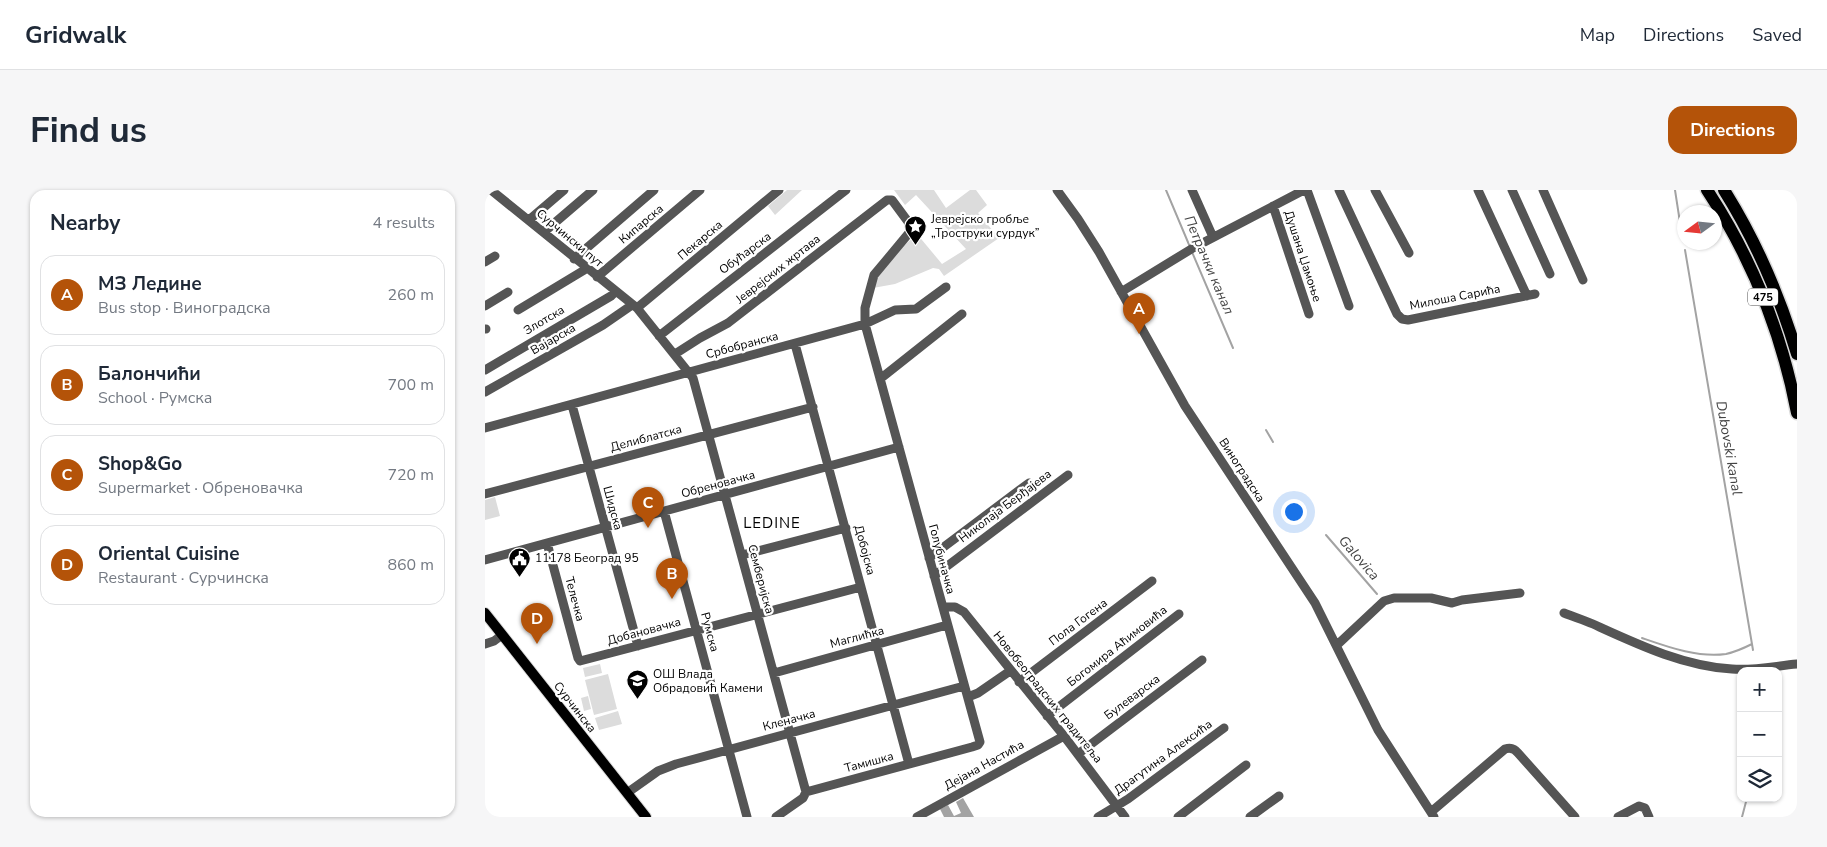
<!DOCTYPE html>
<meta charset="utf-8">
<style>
body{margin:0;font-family:"Nunito Sans",sans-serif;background:#f6f6f7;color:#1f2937}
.controls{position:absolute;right:15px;bottom:15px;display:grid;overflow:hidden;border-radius:10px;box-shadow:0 1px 4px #0004}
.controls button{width:45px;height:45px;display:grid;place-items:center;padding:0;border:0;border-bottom:1px solid #e0e1e3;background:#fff;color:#1f2937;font:25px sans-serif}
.compass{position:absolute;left:1192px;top:15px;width:45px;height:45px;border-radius:50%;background:#fff;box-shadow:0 1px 4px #0004;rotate:255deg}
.you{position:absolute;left:808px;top:321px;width:18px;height:18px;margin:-12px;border:4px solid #fff;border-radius:50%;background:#1a73e8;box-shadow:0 0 0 8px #1a73e833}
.badge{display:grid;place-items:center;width:32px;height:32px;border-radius:50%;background:#b45309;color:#fff;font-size:16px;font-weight:700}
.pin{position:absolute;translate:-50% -41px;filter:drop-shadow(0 1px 2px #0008)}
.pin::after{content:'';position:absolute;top:26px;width:18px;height:15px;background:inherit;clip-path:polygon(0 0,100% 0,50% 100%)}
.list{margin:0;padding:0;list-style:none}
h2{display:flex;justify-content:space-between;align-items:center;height:65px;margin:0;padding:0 20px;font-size:21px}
h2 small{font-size:16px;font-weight:400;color:#747a83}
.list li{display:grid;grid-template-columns:32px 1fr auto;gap:15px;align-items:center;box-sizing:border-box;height:80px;margin:0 10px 10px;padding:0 10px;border:1px solid #e0e1e3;border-radius:15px}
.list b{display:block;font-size:19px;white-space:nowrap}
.list p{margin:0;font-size:16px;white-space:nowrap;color:#747a83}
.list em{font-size:16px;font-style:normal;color:#747a83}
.icon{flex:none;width:28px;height:28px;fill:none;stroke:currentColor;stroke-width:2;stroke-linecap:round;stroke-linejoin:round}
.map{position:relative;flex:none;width:1312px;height:627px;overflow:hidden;border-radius:15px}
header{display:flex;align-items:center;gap:30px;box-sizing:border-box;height:70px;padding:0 25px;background:#fff;border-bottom:1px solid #e0e1e3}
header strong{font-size:24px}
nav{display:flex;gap:28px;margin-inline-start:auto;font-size:18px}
.intro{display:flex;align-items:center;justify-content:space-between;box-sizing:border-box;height:120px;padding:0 30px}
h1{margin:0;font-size:35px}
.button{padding:12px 22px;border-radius:15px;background:#b45309;color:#fff;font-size:18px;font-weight:700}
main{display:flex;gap:30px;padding:0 30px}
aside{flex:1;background:#fff;border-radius:15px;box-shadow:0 1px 4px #0004}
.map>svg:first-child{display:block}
.green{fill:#dcdcdc}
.water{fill:#a3a3a3}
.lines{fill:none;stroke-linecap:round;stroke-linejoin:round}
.stream{stroke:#a3a3a3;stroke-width:2}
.major-casing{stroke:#dbdbdb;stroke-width:12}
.highway-casing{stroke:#dbdbdb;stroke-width:15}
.minor{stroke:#555;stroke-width:9}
.major{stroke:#000;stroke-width:10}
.highway{stroke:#000;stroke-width:12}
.labels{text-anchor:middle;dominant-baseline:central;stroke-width:4.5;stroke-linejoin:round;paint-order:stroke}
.shield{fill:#fff;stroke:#4c4c4c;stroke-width:1}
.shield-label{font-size:11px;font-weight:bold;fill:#000}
.poi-label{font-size:12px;fill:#000;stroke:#fff;text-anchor:start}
.street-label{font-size:12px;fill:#000;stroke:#fff}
.water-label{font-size:14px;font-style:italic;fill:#444;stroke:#fff}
.quarter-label{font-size:15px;letter-spacing:1px;fill:#000;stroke:#fff}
</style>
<header>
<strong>Gridwalk</strong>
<nav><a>Map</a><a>Directions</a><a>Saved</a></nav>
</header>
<div class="intro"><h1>Find us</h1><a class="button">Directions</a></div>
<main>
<aside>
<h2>Nearby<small>4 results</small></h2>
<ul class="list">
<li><span class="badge">A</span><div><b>МЗ Ледине</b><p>Bus stop · Виноградска</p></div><em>260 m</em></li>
<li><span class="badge">B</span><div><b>Балончићи</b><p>School · Румска</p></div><em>700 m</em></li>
<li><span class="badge">C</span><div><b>Shop&amp;Go</b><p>Supermarket · Обреновачка</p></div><em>720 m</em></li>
<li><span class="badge">D</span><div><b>Oriental Cuisine</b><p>Restaurant · Сурчинска</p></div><em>860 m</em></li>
</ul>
</aside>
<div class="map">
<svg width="1312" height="627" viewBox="0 0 1312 627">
<rect width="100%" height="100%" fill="#fff"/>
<!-- green -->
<path class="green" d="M302,0H317L290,25L283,16Z
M409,0H449L461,18L485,0H491L502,15L493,23L514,48L459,86L454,79L448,78L410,94L388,98C396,74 413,61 432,44L457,74L481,59L431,5L420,15Z
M10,307L15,326L0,330V310Z
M115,474L117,483L100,487L98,478Z
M123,484L132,519L109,525L100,490Z
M103,506L106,519L99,521L96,508Z
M133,521L137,534L114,540L110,528Z"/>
<!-- water -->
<path class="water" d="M478,608L489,627H459L455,619L463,615L469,626L476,623L471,612Z"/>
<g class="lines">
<!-- stream -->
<path class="stream" d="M681,0L705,57
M1190,0L1196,39
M1200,60L1268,460
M707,62L748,158
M781,240L788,252
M841,345L892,404
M1157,448C1183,457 1213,468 1241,464C1250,462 1259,458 1267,454
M1257,627L1262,608"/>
<defs>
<path id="major" d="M0,423L161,627"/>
<path id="highway" d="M1222,0C1266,67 1297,144 1312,223
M1239,0C1271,51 1295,107 1312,164"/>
</defs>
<!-- major casing -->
<use href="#major" class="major-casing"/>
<!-- highway casing -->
<use href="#highway" class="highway-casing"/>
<!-- minor -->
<path class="minor" d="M6,0L152,118L208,188L321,602
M572,0L593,29L614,62L700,216L830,413L893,540L949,627
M707,0L728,47
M822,0L864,116
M854,0L912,124L917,129L923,130L1050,104
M890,0L924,63
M993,0L1042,106
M1027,0L1065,84
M1058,0L1098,90
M788,16L824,124
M44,30L79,0
M59,42L108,0
M89,69L169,0
M0,72L10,66
M112,87L215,0
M636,102L708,58L819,0
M0,116L23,102
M152,118L294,0
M33,120L101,79
M0,139H1
M174,146L361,0
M310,154L424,574
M190,164L215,148L243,133L402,10H407L424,33L426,39L424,43L389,85L380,118V134L495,552L493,555L487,557L321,602L318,608L291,627
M0,180L126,106L130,102
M395,189L477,124
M0,202L118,135L147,115
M87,215L153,456
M0,238L380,134L410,120L431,119L461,97
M0,304L328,217
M179,321L262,627
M62,353L93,468L95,471L376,397
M257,365L361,338
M444,368L544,293
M0,370L414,257
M449,386L583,285
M458,417H470L479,422L579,546L640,627
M1079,423C1089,427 1099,430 1108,434C1152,454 1198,476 1247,479C1268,481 1290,476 1312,474
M0,454L9,451L17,445
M852,455L899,411L909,408H946L967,413L977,410L1035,403
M289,483L462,435
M534,492L667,391
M483,507L493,503L525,481
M562,526L694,424
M593,564L717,470
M142,603L173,581L191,574L479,496
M946,622L1020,559C1026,557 1030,559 1033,563L1090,627
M432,627L579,546
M613,627L643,609L739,538
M693,627L761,575
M765,627L794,606
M1133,627L1154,616L1160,618L1164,627"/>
<!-- major -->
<use href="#major" class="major"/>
<!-- highway -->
<use href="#highway" class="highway"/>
</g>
<!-- icons -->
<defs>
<symbol id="sight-pin" viewBox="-11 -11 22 30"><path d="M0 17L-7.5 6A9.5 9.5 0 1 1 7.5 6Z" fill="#000" stroke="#fff"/><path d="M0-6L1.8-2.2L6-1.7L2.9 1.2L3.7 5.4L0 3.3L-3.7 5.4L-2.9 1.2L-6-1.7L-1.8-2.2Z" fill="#fff"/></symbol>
<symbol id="civic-pin" viewBox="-11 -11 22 30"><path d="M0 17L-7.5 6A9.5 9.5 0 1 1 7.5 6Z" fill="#000" stroke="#fff"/><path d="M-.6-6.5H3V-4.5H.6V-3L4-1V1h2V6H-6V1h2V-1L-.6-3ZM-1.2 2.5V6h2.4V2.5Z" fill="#fff"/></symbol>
<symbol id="school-pin" viewBox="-11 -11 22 30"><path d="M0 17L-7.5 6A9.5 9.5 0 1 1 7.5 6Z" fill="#000" stroke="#fff"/><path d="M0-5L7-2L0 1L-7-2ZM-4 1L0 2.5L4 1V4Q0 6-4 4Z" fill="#fff"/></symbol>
</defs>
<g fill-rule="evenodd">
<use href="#sight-pin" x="418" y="24" width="25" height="34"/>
<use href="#civic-pin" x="22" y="356" width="25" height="34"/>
<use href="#school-pin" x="140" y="478" width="25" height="34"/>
</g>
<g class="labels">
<!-- shield labels -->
<rect class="shield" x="1263" y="98.5" width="30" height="17" rx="4"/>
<g class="shield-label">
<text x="1278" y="107">475</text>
</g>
<!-- poi labels -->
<g class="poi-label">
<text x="446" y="29">Јеврејско гробље<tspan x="446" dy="14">„Троструки сурдук”</tspan></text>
<text x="50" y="368">11178 Београд 95</text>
<text x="168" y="484">ОШ Влада<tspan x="168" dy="14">Обрадовић Камени</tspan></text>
</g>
<!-- street labels -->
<g class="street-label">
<text transform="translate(156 34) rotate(-40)">Кипарска</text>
<text transform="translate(85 48) rotate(40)">Сурчински пут</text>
<text transform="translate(215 50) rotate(-40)">Пекарска</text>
<text transform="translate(260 63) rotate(-37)">Обућарска</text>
<text transform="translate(818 66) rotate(72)">Душана Џамоње</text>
<text transform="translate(293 79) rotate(-38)">Јеврејских жртава</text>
<text transform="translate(970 107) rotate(-11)">Милоша Сарића</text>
<text transform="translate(59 130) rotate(-31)">Злотска</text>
<text transform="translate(68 149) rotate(-30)">Вајарска</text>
<text transform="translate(257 155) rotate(-15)">Србобранска</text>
<text transform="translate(161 248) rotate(-15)">Делиблатска</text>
<text transform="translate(757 280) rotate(57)">Виноградска</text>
<text transform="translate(233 294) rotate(-15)">Обреновачка</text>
<text transform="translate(520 316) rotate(-37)">Николаја Берђајева</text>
<text transform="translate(128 318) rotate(75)">Шидска</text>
<text transform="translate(380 360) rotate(75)">Добојска</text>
<text transform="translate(457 369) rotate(75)">Голубиначка</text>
<text transform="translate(276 389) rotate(75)">Семберијска</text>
<text transform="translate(90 409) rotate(75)">Телечка</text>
<text transform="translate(593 432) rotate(-37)">Пола Гогена</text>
<text transform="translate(159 441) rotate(-15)">Добановачка</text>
<text transform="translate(225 442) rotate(75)">Румска</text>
<text transform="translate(372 447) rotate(-15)">Маглићка</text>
<text transform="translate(632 456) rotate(-38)">Богомира Аћимовића</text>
<text transform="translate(563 507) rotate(51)">Новобеоградских градитеља</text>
<text transform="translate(647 507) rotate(-37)">Булеварска</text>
<text transform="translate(90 517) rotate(52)">Сурчинска</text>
<text transform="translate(304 530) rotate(-15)">Кленачка</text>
<text transform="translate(678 567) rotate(-36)">Драгутина Алексића</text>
<text transform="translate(384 572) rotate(-15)">Тамишка</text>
<text transform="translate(499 575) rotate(-29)">Дејана Настића</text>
</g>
<!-- water labels -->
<g class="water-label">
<text transform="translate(724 75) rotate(67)">Петрачки канал</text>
<text transform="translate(1244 258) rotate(80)">Dubovski kanal</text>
<text transform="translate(874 368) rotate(49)">Galovica</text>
</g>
<!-- quarter labels -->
<g class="quarter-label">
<text x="287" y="333">LEDINE</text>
</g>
</g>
</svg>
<div class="controls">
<button>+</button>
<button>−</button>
<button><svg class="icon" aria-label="layers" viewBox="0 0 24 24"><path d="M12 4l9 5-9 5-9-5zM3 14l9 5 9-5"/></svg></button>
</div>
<svg class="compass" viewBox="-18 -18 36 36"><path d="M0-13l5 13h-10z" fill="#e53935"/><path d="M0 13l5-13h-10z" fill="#747a83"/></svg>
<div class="you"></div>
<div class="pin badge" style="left:654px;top:144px">A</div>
<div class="pin badge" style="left:187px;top:409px">B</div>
<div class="pin badge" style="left:163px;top:338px">C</div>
<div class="pin badge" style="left:52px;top:454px">D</div>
</div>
</main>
